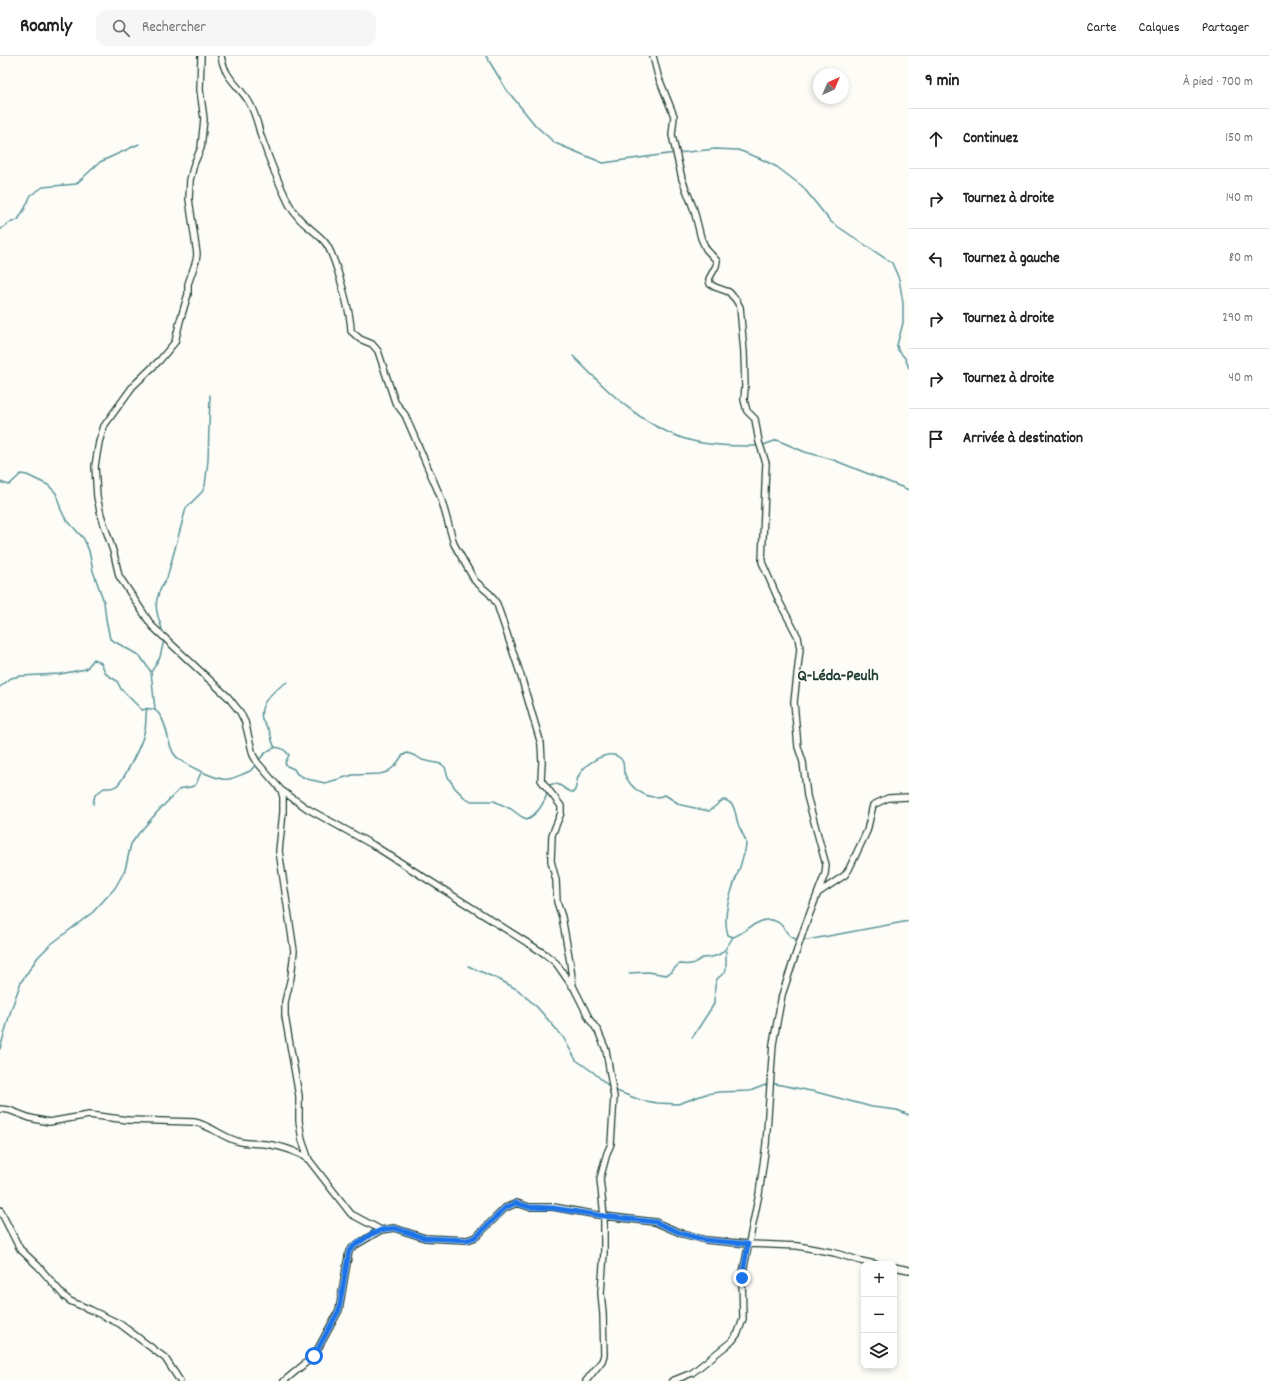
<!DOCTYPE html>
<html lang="fr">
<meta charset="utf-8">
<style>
body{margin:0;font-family:Dekko,sans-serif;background:#f6f6f6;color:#202124}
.controls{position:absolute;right:12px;bottom:12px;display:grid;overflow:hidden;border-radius:8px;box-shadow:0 2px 6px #0003}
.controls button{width:36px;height:36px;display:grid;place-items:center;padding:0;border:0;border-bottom:1px solid #e0e0e0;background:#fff;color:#202124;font:20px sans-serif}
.compass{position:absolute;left:813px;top:12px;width:36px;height:36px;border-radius:50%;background:#fff;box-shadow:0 2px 6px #0003;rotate:44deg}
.stop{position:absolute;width:12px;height:12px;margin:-9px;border:3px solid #1a73e8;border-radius:50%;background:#fff}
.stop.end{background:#1a73e8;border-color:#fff;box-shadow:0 1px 4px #0008}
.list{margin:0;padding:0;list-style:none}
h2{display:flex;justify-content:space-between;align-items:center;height:52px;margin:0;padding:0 16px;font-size:17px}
h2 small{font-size:13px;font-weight:400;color:#757577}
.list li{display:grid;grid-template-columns:26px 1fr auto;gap:12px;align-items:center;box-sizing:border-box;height:60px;padding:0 16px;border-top:1px solid #e0e0e0}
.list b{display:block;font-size:15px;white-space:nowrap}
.list em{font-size:13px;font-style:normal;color:#757577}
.icon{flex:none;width:22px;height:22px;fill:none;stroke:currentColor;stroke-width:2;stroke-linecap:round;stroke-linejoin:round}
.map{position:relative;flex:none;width:909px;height:1325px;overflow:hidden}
header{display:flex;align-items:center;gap:24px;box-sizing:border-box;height:56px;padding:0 20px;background:#fff;border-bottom:1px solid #e0e0e0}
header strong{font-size:19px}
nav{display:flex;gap:22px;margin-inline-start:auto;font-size:14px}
.search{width:280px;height:36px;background:#f6f6f6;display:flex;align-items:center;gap:10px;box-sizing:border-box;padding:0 14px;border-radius:12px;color:#757577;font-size:15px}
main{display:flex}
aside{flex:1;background:#fff}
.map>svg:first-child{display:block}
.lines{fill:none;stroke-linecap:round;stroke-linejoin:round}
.stream{stroke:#599599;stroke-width:1.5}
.street-casing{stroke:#1f3d34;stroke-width:8}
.street{stroke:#fdfcf7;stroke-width:5.5}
.route{stroke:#1a73e8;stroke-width:5}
.labels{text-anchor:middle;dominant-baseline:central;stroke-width:3;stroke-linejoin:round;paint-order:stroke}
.quarter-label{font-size:16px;font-weight:bold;fill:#1f3d34;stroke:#fdfcf7}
</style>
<header>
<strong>Roamly</strong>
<div class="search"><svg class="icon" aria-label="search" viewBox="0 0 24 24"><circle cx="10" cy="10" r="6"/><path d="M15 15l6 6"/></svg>Rechercher</div>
<nav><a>Carte</a><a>Calques</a><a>Partager</a></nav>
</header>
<main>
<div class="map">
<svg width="909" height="1325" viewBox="0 0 909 1325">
<rect width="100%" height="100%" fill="#fdfcf7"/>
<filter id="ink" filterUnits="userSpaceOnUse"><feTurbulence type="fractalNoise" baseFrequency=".025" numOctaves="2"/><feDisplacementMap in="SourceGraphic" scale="8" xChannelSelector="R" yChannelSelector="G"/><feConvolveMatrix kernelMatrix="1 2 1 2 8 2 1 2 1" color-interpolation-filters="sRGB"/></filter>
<g filter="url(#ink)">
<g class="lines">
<!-- stream -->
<path class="stream" d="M486,0L506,33L536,70L555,87L603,107L675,97
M678,97L716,93L738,94L759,102L777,111L802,130L831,166L892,207L899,223L903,247V267L897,289L898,294L905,302L909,312
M0,174L9,167L18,164L25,152L31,139L43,131L76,128L100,106L139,88
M573,300C606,333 636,366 682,382C706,390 733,390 758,390
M761,390L777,384L805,396L831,403L909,434
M0,426L9,429L21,418L27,419L48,429L56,437L61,454L65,462L84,483L89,495L93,515L104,546L106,563L110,583L140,600L151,616L155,653
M163,578C162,570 158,563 157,556C154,544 160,532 167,522L186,452L202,436L205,430L208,404L210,339
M152,615L160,601L164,584
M0,631L11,622L21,620L60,618L86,613L94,603L101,607L106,618L117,625L121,633L142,654C148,652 155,652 159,658C169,671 166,685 174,698C180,707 219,726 229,723C232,723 248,716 250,715C252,714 254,710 256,708
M275,691C271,686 272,680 269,674C267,670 263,667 262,663C258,646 275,634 287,626
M258,705C267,694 278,684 289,699L285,707L287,710L294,713L297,718L307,723L325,727L353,719L380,718L387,716L395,710L402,700L407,697L416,700L422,704L441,708L445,711L448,721L455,732L467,744L471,745H494L511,753L522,761L527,763C538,758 545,746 548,735
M549,732L550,729C560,724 565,737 574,736C577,731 576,724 579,719C585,708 608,692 620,702C625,706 623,711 624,716C629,732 648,746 665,739L681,749L709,755L723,744C734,745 735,755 737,764C738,772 745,779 746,787C746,795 742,803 740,811C733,831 721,857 728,879L733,881C747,876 763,856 779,867C784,871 786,876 790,880C792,882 796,883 798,884
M93,748L95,739L104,732C109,732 112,733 116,730C124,725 142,687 144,677C147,669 145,660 147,652
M802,885L909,865
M468,910L500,924L518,934L537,951L563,981L576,1004L593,1016L610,1031
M629,917L648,916L666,919L672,916V915L679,908C690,909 693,909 702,902C721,901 724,897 733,881
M692,982L714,948L715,930L717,923L725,916L726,912V895
M0,993L11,954L21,926L38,901L50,889L93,856L115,832L125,814L131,788L139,777L160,753L180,733C184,731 192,733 196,728C198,725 199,719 202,716
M771,1027L816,1036L872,1051L897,1054L909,1059
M614,1034L640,1044L657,1047L678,1048L706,1038L719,1036L750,1035L768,1028"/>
<defs>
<path id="street" d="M201,0L200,34L204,63L201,92L194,108L190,124L189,143L197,198L196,205L188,228V238L180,265L175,286L160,304L133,330L104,370L99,386L95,410L97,441L101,459L114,498L119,520L152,570L228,641L240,656L245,666L253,699L257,706L281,734L283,741V756L279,795L294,895L291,921L285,946V960L299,1040V1065L302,1084L309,1104
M221,0C225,23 238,28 249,46C255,56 258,69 261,80C269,103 278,126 289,148C299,167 311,171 324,185C335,197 351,258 351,275L360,283L372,288L378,295L395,346L405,359L441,442L454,488L475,525L490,538L497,548L520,617L541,688L542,706L541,724L561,750V757L552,779L551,805L556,824L557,846L562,861L570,906L573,930L590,964L598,975L606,994L614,1041L611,1088L607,1097L600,1123L604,1160V1197L601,1237L603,1258L604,1299L602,1305L586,1325
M653,0L658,20L674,60L672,79L682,123L694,154L701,182L706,193L717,205L716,210L709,223L710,228L715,231L729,236L736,244L740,251L744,296L745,331L744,344L747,355L755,363L759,386L766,407L762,506L779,545L798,581L800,593L794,646L798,691L803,706L807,740L826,809L825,818L805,870L782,939L773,988L766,1088L759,1138L742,1221L743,1263L738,1277L732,1285L692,1317L672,1325
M281,734L308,753L373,789L545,898L556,907L572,930
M818,837L845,819L849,813L867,775L873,749L888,742L909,741
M0,1053L9,1054L30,1062L49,1066L89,1059L128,1064L194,1066C210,1069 222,1081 237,1085C246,1088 256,1087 265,1088C281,1090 296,1094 309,1104L351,1158L381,1174L394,1172L425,1182L467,1184L476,1181L505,1152L517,1147L529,1151H553L604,1160L655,1166L683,1178L706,1184L748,1188L798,1190L835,1197L861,1205L875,1208
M0,1154L20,1193L38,1210L64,1240L70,1245L91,1254L120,1268L165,1302L180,1325
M894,1211L909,1214
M284,1325L314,1300L339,1254L349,1195L354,1190L381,1174"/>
</defs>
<!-- street casing -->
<use href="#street" class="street-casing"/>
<!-- street -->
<use href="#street" class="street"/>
</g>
</g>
<g class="lines" filter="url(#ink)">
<!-- route -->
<path class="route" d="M314,1300L339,1254L349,1195L354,1190L370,1179L381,1174L394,1172L425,1182L467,1184L476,1181L505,1152L516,1147L529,1151L553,1152L604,1160L655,1166L683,1178L706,1184L748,1188L742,1222"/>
</g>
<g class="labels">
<!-- quarter labels -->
<g class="quarter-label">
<text x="838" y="620">Q-Léda-Peulh</text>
</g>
</g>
</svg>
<div class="controls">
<button>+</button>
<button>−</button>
<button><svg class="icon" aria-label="layers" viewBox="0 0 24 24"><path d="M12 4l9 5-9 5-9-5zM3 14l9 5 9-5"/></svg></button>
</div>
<svg class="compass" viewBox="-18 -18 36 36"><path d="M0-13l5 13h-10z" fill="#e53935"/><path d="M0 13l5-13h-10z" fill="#757577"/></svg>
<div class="stop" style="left:314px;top:1300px"></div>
<div class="stop end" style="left:742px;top:1222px"></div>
</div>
<aside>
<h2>9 min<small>À pied · 700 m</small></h2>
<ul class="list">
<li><svg class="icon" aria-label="ahead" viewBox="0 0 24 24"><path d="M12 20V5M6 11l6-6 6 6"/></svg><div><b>Continuez</b></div><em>150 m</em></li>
<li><svg class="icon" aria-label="right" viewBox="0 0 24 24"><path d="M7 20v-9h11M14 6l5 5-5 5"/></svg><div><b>Tournez à droite</b></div><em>140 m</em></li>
<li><svg class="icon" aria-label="left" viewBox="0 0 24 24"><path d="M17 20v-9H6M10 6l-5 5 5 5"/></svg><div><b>Tournez à gauche</b></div><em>80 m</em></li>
<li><svg class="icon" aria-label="right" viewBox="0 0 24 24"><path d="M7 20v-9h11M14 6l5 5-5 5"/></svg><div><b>Tournez à droite</b></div><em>290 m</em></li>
<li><svg class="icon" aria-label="right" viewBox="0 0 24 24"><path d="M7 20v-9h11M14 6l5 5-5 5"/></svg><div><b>Tournez à droite</b></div><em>40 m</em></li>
<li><svg class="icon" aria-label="arrive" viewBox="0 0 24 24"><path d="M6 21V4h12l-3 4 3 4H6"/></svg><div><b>Arrivée à destination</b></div></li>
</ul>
</aside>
</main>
